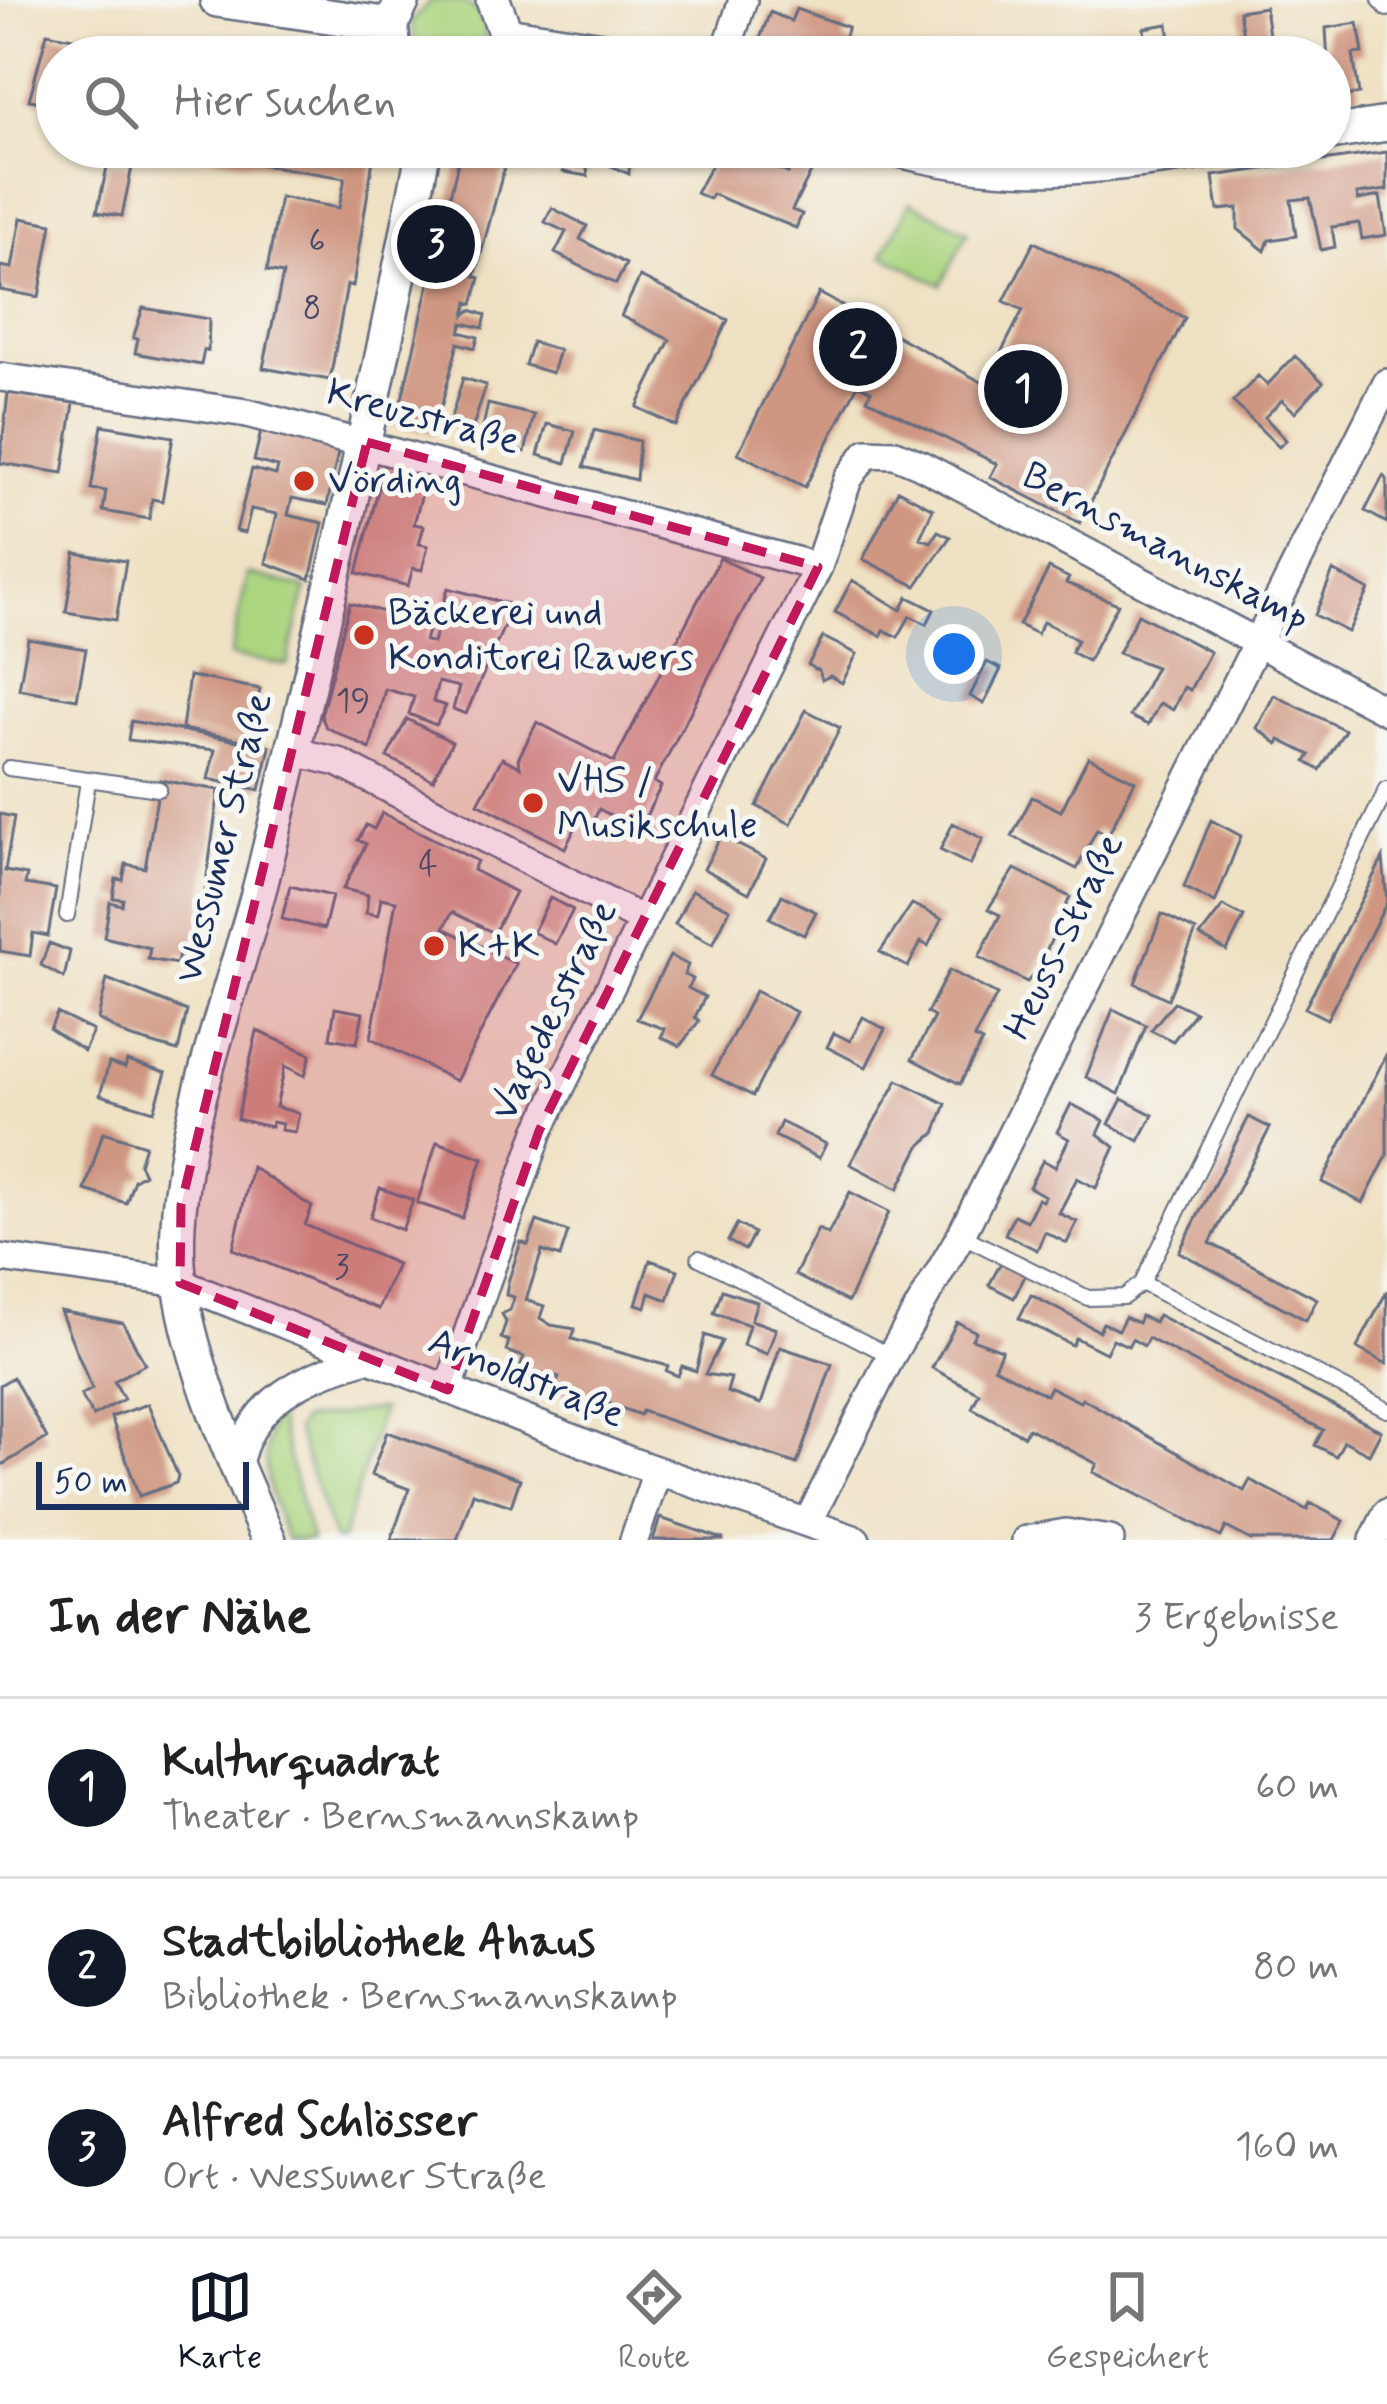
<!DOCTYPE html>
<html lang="de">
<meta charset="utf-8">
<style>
body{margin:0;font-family:Mynerve,sans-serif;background:#f2f2f2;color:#222}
.scale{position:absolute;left:36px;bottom:30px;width:213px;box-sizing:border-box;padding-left:12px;border:6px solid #1b2f5e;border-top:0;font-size:33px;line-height:42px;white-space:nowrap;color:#1b2f5e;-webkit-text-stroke:9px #f6f6f2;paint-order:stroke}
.you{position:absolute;left:954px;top:654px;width:42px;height:42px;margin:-30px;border:9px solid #fff;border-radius:50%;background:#1a73e8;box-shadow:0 0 0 18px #1a73e833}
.badge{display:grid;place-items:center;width:78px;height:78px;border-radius:50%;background:#111827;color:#fff;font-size:39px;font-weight:700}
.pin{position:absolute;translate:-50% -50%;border:6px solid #fff;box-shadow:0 3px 12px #0006}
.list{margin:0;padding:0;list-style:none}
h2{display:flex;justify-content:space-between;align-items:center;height:156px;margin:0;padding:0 48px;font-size:51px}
h2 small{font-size:39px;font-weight:400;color:#767676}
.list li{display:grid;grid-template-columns:78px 1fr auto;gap:36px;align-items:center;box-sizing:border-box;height:180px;padding:0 48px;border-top:3px solid #e0e0e0}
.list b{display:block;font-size:45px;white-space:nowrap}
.list p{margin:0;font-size:39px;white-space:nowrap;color:#767676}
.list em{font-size:39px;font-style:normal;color:#767676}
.icon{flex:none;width:66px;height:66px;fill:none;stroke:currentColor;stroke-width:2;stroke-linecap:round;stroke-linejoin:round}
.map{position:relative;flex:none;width:1387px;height:1540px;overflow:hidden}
.search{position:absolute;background:#fff;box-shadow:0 3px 9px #0004;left:36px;right:36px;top:36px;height:132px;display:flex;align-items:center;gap:30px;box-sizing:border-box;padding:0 42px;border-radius:66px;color:#767676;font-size:45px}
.sheet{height:696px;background:#fff}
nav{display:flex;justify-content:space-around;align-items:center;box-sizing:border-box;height:168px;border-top:3px solid #e0e0e0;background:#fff;font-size:33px;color:#767676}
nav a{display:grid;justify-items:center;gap:6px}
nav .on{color:#111827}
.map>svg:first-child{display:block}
.green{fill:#acd580;stroke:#64826f;stroke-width:3}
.building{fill:#cf9681}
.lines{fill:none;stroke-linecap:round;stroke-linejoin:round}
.service-casing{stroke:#656d81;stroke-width:18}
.minor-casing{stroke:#656d81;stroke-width:32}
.tertiary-casing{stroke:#656d81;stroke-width:38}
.service{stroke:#fff;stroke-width:14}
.minor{stroke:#fff;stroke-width:27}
.tertiary{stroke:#fff;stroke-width:33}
.marked{fill:#c2185b;fill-opacity:0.2;stroke:#c2185b;stroke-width:9;stroke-dasharray:24 15;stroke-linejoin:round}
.poi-dot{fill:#c8321e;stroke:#f6f6f2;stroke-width:4.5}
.labels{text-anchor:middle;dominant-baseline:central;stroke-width:10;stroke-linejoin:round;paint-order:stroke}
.number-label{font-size:33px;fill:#484967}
.street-label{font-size:39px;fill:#1b2f5e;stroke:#f6f6f2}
.poi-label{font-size:39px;fill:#1b2f5e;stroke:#f6f6f2;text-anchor:start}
</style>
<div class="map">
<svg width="1387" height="1540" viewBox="0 0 1387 1540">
<rect width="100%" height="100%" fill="#f6f6f2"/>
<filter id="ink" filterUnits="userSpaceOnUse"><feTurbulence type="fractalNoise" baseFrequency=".00833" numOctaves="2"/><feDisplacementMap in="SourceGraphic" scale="24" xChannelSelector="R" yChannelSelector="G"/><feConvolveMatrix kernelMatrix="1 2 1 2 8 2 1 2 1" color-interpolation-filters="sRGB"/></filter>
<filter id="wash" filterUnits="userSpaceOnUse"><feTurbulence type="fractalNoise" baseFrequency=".004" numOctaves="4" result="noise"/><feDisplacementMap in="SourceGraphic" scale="48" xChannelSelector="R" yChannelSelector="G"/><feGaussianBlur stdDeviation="2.7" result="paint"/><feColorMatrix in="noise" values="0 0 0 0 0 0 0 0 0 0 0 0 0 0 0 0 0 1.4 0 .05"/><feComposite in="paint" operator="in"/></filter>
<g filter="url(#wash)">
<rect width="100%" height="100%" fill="#efe1c3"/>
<!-- green -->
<path class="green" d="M432,0C461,0 480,1 486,33L479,57H417L412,21Z
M910,202L968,232L941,285L883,255Z
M248,574L306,588L287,665L230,656Z
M382,1409L342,1540H334L296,1430L302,1420Z
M276,1411L311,1540H287C269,1495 256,1457 276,1411Z"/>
<g id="blocks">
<!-- building -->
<path class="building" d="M1265,7L1272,57H1225L1222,38L1243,35L1239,11Z
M796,9L848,27L843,41L882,57H753L770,12L791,21Z
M1358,23L1363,53L1353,54L1359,94L1330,98L1326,28Z
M1168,24L1172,57H1121L1120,53L1146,49L1144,28Z
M47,33L88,41L85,57H57V104L29,100Z
M118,37L231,54V57H115Z
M184,147H299L349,156L350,147H375L353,286L347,285L330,380L263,368L283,274L267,271L280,197L339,208L345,178L184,152Z
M485,147H532L528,168L505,165L475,276L480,278L473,304L468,302L465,315L471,310L486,315L483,328L463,323L460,332L478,337L475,348L458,343L434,434L396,424L460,154L483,158Z
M564,147H584L588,176L563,172Z
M606,147L630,153L629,174L605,163Z
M731,149L788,173L794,160L813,168L792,210L802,214L796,228L712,194L709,199L696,193L716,157L728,156Z
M1387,152V190L1357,194L1358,200L1380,196L1386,235L1362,239L1359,223L1332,227L1335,247L1321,250L1310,198L1291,200L1296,236L1269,240L1265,251L1238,229V208L1218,210L1213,176Z
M108,163L132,167L122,216L97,212Z
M552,208L587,226L580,239L626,264L616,284L555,253L566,232L545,222Z
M21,218L52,224L39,297L0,290V266L12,268Z
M1034,242L1185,318L1080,523L990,477L997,464L867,399L871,391L858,384L805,487L738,453L819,293L985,384L1023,310L1004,301Z
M640,277L728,320L676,426L637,407L670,340L621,316Z
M143,308L209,319L208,351L204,350L201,365L135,353L138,339L133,338Z
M532,342L559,350L552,373L525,365Z
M1295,356L1323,382L1295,412L1282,400L1265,417L1286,440L1279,447L1233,402L1258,376L1267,385Z
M463,378L486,385L473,427L450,421Z
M8,393L74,403L63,473L0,463Z
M488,404L534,415L525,452L480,440Z
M547,424L575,431L566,463L538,455Z
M102,425L173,437L162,501L152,499L149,519L103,511L106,491L91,489Z
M262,427L340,443L327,505L292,498L288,515L323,523L310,579L266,563L277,514L251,509L245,533L236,531L252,469L276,475L278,467L254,461Z
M594,430L639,441L636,480L584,467Z
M386,459L428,470L414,524L424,526L419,544L428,546L422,570L413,568L408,586L357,573Z
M1383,476L1387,479V523L1365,511Z
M898,490L933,509L920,538L931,542L938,531L950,537L916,586L863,559Z
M75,553L126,561L116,620L66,612Z
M720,558L760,578L654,782L661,786L639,830L599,809L591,826L579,821L565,848L478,803L502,758L520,767L518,759L537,722L614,762Z
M1049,568L1069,578L1066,583L1118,604L1088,661L1071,652L1077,640L1060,630L1043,622L1037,634L1019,625Z
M1333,571L1369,590L1348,632L1315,615Z
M852,580L901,610L908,597L934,610L927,624L910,616L898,637L884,630L881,636L835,612Z
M448,588L513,605L466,714L453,709L459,687L438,682L433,702L446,706L436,725L409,714L414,697L385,689L370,749L326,727L321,716L350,603L430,624L425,641L433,643Z
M1138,614L1210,652L1190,690L1184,687L1173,710L1160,703L1148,725L1130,716L1156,667L1118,653Z
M823,637L857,654L842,683L830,676L822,680L819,671L808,665Z
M28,639L86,649L77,699L19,689Z
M987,662L1001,669L984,704L970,696Z
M189,676L260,689L248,741L182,729Z
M1274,695L1345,730L1320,770L1306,762L1310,755L1280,740L1278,744L1257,728Z
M806,710L840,728L791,824L757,806Z
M407,719L452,742L433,780L387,757Z
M131,721L270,747L260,790L208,779L215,750L128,740Z
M1088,757L1135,781L1108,835L1097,829L1077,869L1012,836L1032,797L1061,811Z
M160,780L219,790L196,956L179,953L177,964L148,959L150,948L104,937L110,902L122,905L123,899L113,898L116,879L123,880L126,864L145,868Z
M382,813L477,861L473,870L515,892L494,933L452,912L444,928L516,964L456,1081L371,1038L396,901L381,898L378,915L366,913L368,895L343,889L366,844L358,840L366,825L374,829Z
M0,814L14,817L5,871L27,875L25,884L56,889L48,936L33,933L30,956L0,951Z
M1211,820L1241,836L1215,903L1184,887Z
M953,823L983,839L970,865L940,850Z
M721,836L766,859L749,893L704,869Z
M1383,858L1387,902L1327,1019L1305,1008Z
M1015,869L1070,897L1039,968L1027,982L979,957L1000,915L988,909Z
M290,886L332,896L324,929L282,919Z
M692,890L730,909L713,944L675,924Z
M782,895L816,912L804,935L770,918Z
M550,898L573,910L555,944L533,932Z
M912,904L942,919L928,946L921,942L908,967L880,952Z
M1223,906L1244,917L1227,951L1200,936Z
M1162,914L1196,931L1168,999L1135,983Z
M49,943L70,951L64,978L41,965Z
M670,956L688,965L684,975L693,979L688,988L705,997L695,1017L699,1021L680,1046L661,1037L665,1029L637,1019Z
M949,970L997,995L974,1038L982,1042L960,1084L912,1059L934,1017L927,1013Z
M107,979L187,1011L178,1051L129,1037L98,1019Z
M755,991L796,1012L753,1096L712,1075Z
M1174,1002L1195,1012L1173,1041L1151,1030Z
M335,1008L363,1013L357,1043L330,1038Z
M1113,1009L1146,1025L1119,1094L1086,1077Z
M57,1013L93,1031L84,1051L50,1029Z
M863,1017L885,1029L866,1067L827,1047L834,1033L850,1041Z
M257,1031L311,1054L305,1076L285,1066L276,1107L299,1113L295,1132L281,1130L282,1124L272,1122L271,1127L237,1119Z
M1387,1053V1156L1363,1203L1322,1182Z
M127,1061L166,1073L154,1111L100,1095L109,1063L125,1068Z
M898,1080L946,1104L935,1133L920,1146L898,1189L850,1164Z
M1122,1099L1153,1115L1139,1141L1109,1124Z
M1071,1104L1104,1121L1098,1134L1115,1147L1096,1188L1077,1178L1059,1213L1077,1222L1067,1243L1045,1232L1037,1250L1005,1234L1014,1215L1027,1221L1038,1199L1042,1201L1045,1196L1029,1187L1043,1160L1055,1167L1069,1139L1057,1132Z
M1249,1117L1270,1128L1210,1243L1317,1299L1306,1320L1179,1252Z
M781,1122L826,1144L819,1158L775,1136Z
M103,1132L145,1145L139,1164L144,1174L134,1180L126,1203L85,1190Z
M437,1142L483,1158L462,1218L417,1203Z
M252,1167L312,1207L305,1225L397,1264L378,1309L233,1249Z
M380,1188L413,1200L402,1230L370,1217Z
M850,1192L889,1212L848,1302L795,1275L818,1229L828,1234Z
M537,1221L568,1232L560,1257L542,1251L526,1300L544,1306L540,1318L551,1325L575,1329L572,1339L668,1366L666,1371L678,1376L682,1366L696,1371L705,1335L722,1341L705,1374L731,1378L727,1392L761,1404L780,1347L832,1364L797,1464L642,1411L640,1415L602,1401L601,1405L555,1390L559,1377L519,1370L524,1357L506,1351L509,1341L501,1338L506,1322L502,1314L510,1310L514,1297L506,1295L508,1282L521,1242L528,1245Z
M737,1224L754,1233L745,1250L728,1241Z
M1004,1257L1028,1270L1014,1298L989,1285Z
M650,1260L678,1270L668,1300L650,1293L646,1307L636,1304Z
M722,1290L757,1302L751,1320L776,1329L767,1354L743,1345L749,1325L714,1313Z
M1387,1291V1364L1357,1348Z
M1031,1295L1099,1331L1103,1323L1118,1330L1125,1317L1138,1323L1141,1316L1154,1322L1158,1315L1381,1431L1369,1454L1344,1441L1336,1456L1315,1445L1323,1430L1148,1338L1144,1346L1132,1339L1128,1346L1113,1339L1106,1353L1076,1338L1072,1345L1019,1318Z
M60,1311L123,1323L145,1364L114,1381L124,1399L93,1416L81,1395L92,1389Z
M957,1322L976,1332L972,1339L1002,1350L994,1367L1046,1395L1050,1387L1080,1402L1082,1398L1244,1491L1250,1480L1307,1510L1310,1503L1344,1521L1334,1540H1251L1226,1527L1221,1537L1093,1472L1097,1464L1028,1428L1024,1436L972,1408L979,1393L932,1368Z
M13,1377L47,1438L0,1466V1385Z
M148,1404L178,1476L176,1483L139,1496L111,1417Z
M387,1432L520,1479L511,1506L473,1493L457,1540H391L409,1489L371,1475Z
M660,1518L723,1539V1540H653Z"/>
</g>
</g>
<g filter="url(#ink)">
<use href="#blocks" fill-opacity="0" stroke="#656d81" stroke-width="3"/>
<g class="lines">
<defs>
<path id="service" d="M1380,0L1387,9
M9,768L159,789
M67,915L88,781
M961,1235L1088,1298L1124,1297L1142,1283L1387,789
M699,1258L891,1356
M1142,1283L1387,1410"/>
<path id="minor" d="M724,57L743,0
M0,377L247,413L818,567
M291,751L338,762L642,920
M0,1258L180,1283L627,1460L856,1540
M448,1390L539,1131L818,567L848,479L867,453L895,454L919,464L1387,711
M237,1469C250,1398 304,1377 367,1358
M808,1522L891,1356L961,1235L1387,383
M634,1540L657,1471
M1026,1540L1066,1533L1110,1540
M1374,1540L1387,1513"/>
<path id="tertiary" d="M217,0L391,25
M493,0L506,34L501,57
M506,34L654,57
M395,57L391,25L403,0
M1330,133L1387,124
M888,147C1017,183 1110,165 1238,147
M269,1540C235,1464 191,1366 180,1283C163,1164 234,992 263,875C322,633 378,391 424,147"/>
</defs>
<!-- service casing -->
<use href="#service" class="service-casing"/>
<!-- minor casing -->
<use href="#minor" class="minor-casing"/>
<!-- tertiary casing -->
<use href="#tertiary" class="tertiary-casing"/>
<!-- service -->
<use href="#service" class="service"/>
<!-- minor -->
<use href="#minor" class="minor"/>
<!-- tertiary -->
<use href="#tertiary" class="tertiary"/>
</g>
</g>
<!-- marked area -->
<path class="marked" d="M367,442L818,567L539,1131L448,1390L180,1283L181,1205Z"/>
<!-- markers -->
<g class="poi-dot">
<circle cx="304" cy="481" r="12"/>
<circle cx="364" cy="635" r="12"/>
<circle cx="533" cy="803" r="12"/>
<circle cx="434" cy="946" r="12"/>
</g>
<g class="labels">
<!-- number labels -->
<g class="number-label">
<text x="317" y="242">6</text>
<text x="312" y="309">8</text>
<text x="353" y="702">19</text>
<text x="428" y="865">4</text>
<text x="342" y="1268">3</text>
</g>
<!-- street labels -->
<g class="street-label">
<text transform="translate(423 418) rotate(15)">Kreuzstraße</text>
<text transform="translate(1165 548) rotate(28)">Bernsmannskamp</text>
<text transform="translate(225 838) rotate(-76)">Wessumer Straße</text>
<text transform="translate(1065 937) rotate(-64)">Heuss-Straße</text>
<text transform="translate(555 1011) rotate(-64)">Vagedesstraße</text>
<text transform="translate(526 1379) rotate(22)">Arnoldstraße</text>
</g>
<!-- poi labels -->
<g class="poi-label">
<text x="328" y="481">Vörding</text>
<text x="388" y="613">Bäckerei und<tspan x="388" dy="45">Konditorei Rawers</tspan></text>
<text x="557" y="781">VHS /<tspan x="557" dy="45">Musikschule</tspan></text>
<text x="458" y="946">K+K</text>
</g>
</g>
</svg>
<div class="scale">50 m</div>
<div class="you"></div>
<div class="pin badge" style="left:1023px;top:389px">1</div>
<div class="pin badge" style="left:858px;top:347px">2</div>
<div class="pin badge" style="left:436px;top:244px">3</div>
<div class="search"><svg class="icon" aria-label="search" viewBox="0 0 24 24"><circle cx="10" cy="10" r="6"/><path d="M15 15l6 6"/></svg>Hier suchen</div>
</div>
<section class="sheet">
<h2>In der Nähe<small>3 Ergebnisse</small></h2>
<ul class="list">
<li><span class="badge">1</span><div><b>Kulturquadrat</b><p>Theater · Bernsmannskamp</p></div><em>60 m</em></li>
<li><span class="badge">2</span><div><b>Stadtbibliothek Ahaus</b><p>Bibliothek · Bernsmannskamp</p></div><em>80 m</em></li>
<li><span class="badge">3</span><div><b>Alfred Schlösser</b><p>Ort · Wessumer Straße</p></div><em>160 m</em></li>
</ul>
</section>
<nav>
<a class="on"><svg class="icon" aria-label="map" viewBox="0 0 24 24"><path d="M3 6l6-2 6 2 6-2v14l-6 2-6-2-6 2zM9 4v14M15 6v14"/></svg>Karte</a>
<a><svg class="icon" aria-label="directions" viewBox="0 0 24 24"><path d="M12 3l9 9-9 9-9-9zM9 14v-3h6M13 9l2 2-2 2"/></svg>Route</a>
<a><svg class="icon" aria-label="saved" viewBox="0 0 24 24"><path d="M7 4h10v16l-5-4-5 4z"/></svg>Gespeichert</a>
</nav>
